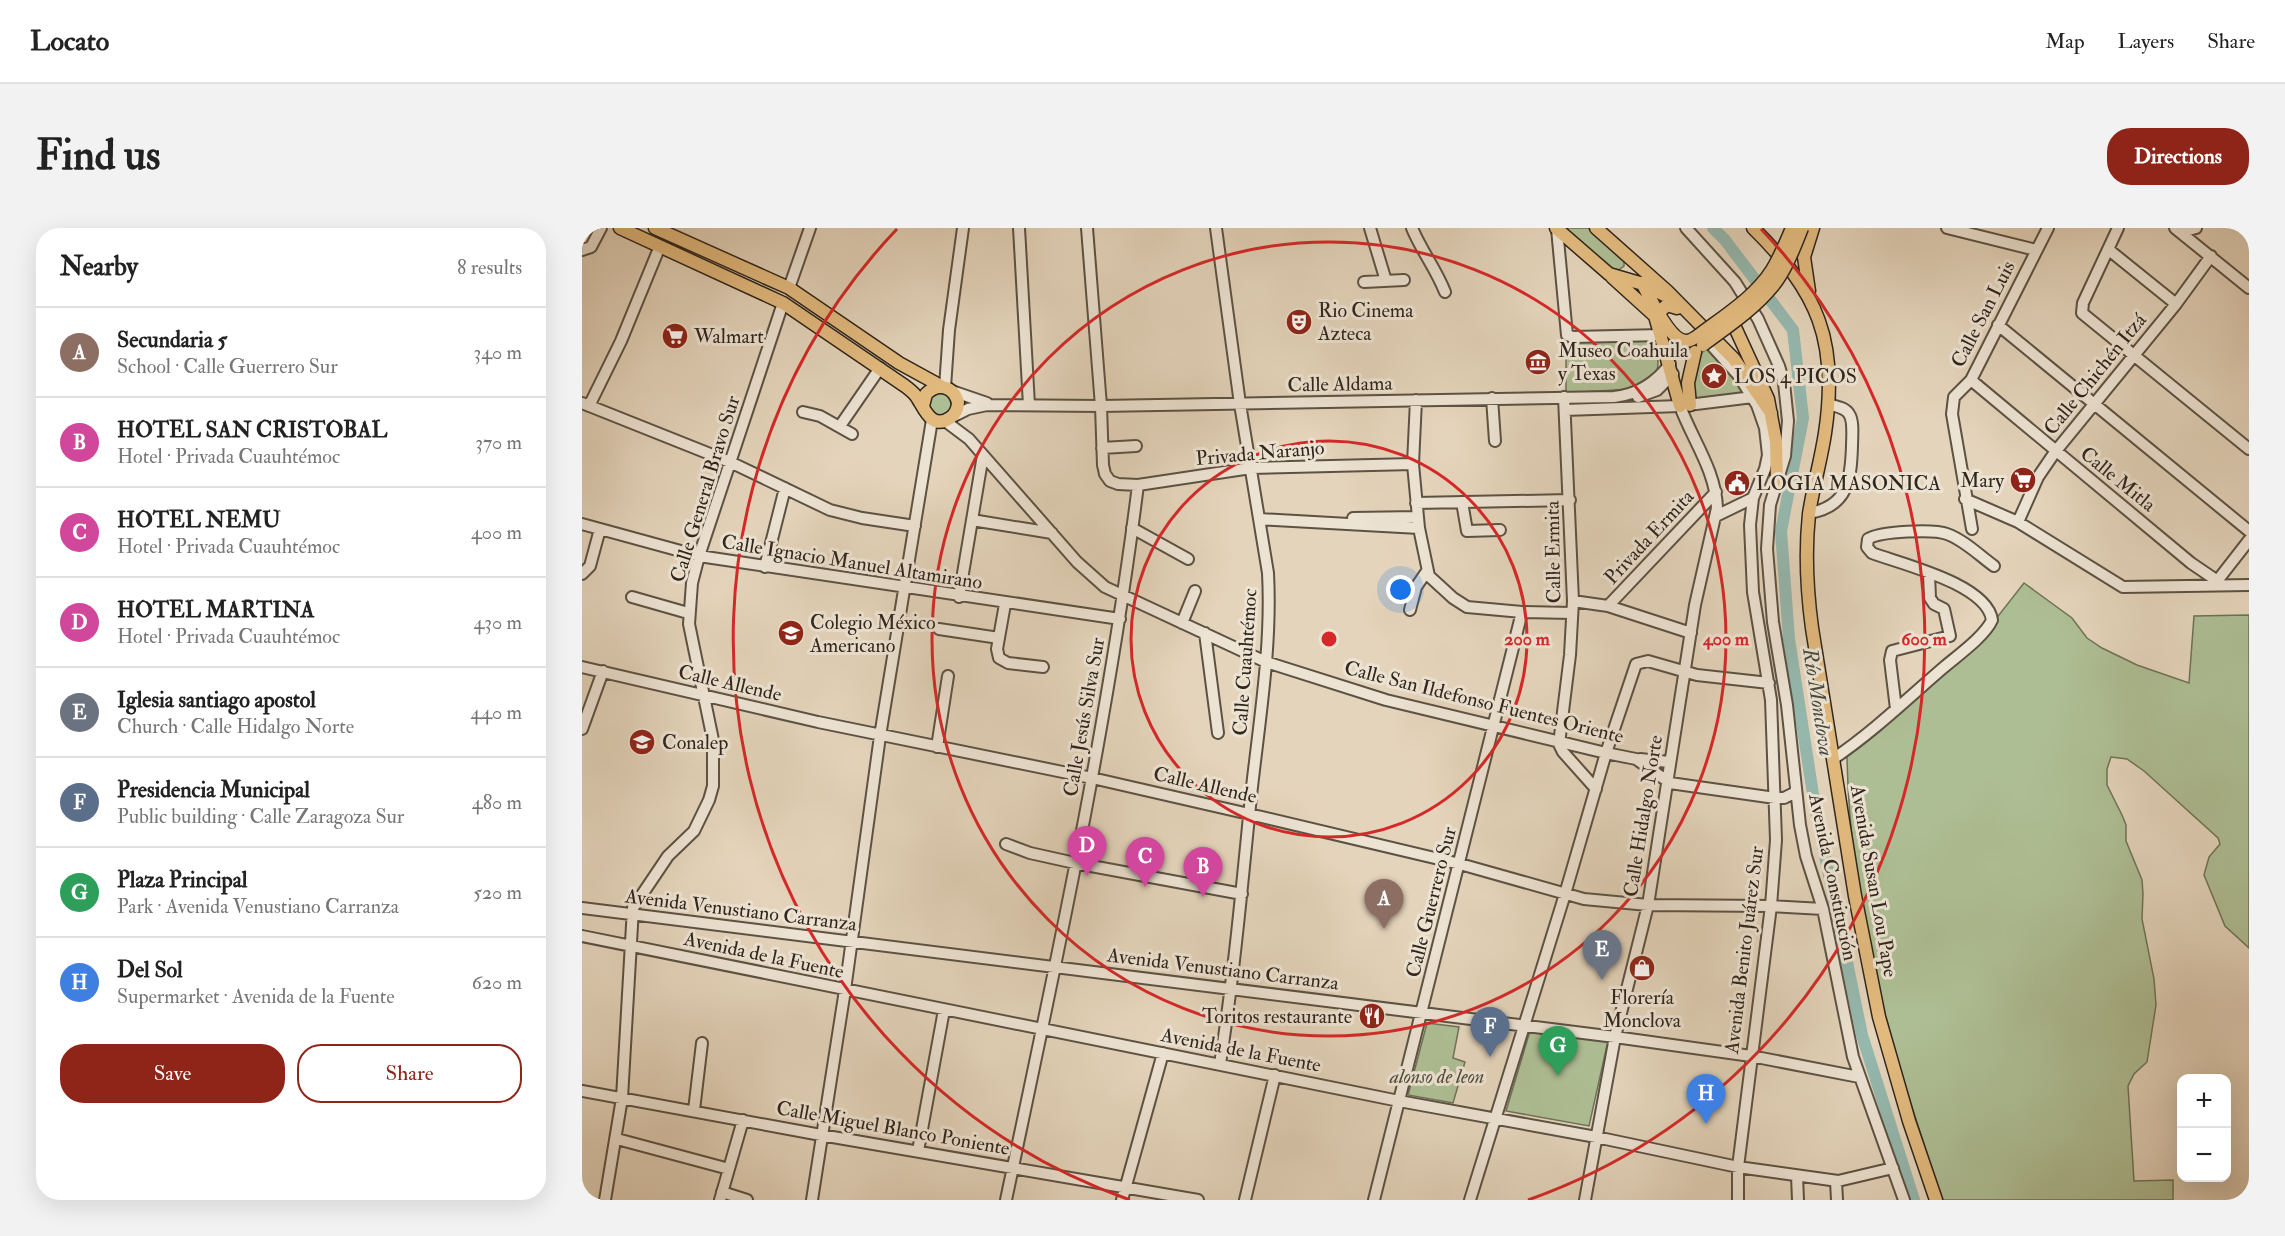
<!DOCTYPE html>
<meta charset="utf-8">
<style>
body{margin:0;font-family:"IM FELL Double Pica",serif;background:#f2f2f2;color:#222}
.controls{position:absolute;right:18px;bottom:18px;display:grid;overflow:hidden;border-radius:12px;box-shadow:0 6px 24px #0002}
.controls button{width:54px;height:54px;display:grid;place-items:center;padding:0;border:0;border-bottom:2px solid #e0e0e0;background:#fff;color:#222;font:30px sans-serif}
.you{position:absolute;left:819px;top:362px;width:21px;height:21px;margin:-15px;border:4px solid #fff;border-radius:50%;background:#1a73e8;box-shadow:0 0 0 9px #1a73e833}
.badge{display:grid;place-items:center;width:39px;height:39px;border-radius:50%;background:#8f2418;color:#fff;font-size:20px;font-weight:700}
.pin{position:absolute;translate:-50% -50px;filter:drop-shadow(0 2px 3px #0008)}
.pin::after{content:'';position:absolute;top:32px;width:21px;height:18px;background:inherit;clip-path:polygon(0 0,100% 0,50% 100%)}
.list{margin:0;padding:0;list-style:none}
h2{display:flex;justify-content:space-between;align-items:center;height:78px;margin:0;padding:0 24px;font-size:26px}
h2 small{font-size:20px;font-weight:400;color:#767676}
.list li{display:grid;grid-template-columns:39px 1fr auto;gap:18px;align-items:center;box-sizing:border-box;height:90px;padding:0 24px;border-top:2px solid #e0e0e0}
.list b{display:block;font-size:22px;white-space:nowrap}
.list p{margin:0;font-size:20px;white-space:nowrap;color:#767676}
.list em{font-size:20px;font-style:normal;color:#767676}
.actions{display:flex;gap:12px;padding:18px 24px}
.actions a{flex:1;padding:14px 0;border:2px solid #8f2418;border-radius:24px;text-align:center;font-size:21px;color:#8f2418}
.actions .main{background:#8f2418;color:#fff}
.map{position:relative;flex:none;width:1667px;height:972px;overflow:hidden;border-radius:24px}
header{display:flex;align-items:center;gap:36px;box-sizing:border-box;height:84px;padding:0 30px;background:#fff;border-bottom:2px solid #e0e0e0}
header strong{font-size:28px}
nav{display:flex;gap:33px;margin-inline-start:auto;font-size:21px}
.intro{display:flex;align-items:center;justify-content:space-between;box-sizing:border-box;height:144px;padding:0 36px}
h1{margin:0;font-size:42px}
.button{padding:15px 27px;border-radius:24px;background:#8f2418;color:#fff;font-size:21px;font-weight:700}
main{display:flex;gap:36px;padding:0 36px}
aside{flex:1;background:#fff;border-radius:24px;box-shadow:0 6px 24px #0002}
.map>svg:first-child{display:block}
.green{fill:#aebe94;stroke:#6e7258;stroke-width:1.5}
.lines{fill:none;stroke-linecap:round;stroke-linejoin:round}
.river{stroke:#95b8ae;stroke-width:12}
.minor-casing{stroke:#5c5244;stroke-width:14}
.major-casing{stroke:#2f261d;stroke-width:15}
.minor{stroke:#ede3d3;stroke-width:10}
.major{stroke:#e2ba7e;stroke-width:12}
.major-bridge-casing{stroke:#2f261d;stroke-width:15;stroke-linecap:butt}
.major-bridge{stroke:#e2ba7e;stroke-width:12}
.ring{fill:none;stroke:#d62828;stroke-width:3}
.labels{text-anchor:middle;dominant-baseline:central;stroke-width:6;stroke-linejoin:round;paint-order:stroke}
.poi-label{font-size:20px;fill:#2f261d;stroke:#ede3d3;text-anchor:start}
.street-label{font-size:20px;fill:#2f261d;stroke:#ede3d3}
.park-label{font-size:20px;font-style:italic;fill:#4f4c3b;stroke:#ede3d3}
.water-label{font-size:21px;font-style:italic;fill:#484a41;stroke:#ede3d3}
.centre{fill:#d62828;stroke:#ede3d3;stroke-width:3}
.ring-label{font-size:18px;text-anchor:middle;font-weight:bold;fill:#d62828;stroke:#ede3d3;stroke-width:6;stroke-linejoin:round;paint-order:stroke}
</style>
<header>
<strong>Locato</strong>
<nav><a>Map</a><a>Layers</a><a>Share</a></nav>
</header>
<div class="intro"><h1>Find us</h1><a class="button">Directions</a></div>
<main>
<aside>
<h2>Nearby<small>8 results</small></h2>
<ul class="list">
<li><span class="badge" style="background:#8d6e63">A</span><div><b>Secundaria 5</b><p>School · Calle Guerrero Sur</p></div><em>340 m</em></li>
<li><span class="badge" style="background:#d1479c">B</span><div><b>HOTEL SAN CRISTOBAL</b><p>Hotel · Privada Cuauhtémoc</p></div><em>370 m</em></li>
<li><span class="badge" style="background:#d1479c">C</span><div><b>HOTEL NEMU</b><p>Hotel · Privada Cuauhtémoc</p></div><em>400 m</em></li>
<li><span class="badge" style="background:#d1479c">D</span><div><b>HOTEL MARTINA</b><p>Hotel · Privada Cuauhtémoc</p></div><em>430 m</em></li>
<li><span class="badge" style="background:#6b7280">E</span><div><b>Iglesia santiago apostol</b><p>Church · Calle Hidalgo Norte</p></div><em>440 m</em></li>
<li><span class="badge" style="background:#5c6f8a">F</span><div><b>Presidencia Municipal</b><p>Public building · Calle Zaragoza Sur</p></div><em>480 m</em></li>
<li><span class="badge" style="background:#2e9e5b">G</span><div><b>Plaza Principal</b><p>Park · Avenida Venustiano Carranza</p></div><em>520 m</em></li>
<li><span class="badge" style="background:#3f7fe0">H</span><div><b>Del Sol</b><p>Supermarket · Avenida de la Fuente</p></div><em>620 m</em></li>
</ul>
<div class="actions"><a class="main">Save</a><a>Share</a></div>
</aside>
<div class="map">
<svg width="1667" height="972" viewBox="0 0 1667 972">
<rect width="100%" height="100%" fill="#e4d4bb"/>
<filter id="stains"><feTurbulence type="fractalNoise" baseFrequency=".00333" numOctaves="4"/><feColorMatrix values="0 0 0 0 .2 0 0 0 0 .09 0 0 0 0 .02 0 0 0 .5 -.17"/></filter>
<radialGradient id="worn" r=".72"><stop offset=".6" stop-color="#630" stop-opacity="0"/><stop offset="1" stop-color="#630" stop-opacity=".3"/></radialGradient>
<!-- green -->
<path class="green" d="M983,0H1009L1042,31V38L1035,43L1031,42Z
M984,113H1063C1075,121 1078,128 1075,143L1049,161L984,165Z
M1127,120L1140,133L1163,165L1114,172L1110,169C1110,151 1109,128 1127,120Z
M355,163L366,167C373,180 367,189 352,188L344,174Z
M1442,355L1490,390L1505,410L1520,420L1555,437L1607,455L1612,388L1667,387V720L1643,698L1622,647L1627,629L1638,616L1636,610L1562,543L1545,531L1529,529L1525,541V557L1540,587L1544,597V613L1560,652L1561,666L1560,691L1572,751L1574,777L1565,834L1552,846L1546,858L1552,953L1591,952V972H1361C1311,829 1267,680 1265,527L1406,401Z
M845,795L877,799L871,830L883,834L871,875L826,867Z
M948,803L1026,813L1007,898L924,883Z"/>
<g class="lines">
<!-- river -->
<path class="river" d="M1131,0L1143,12L1211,102L1221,190L1199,303L1207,411L1233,579L1280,807L1332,972"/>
<defs>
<path id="minor" d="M437,0L447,177
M505,0L519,178L521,237L523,246L528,253L536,256L556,257L669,240L831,236
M634,0L658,176L686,345C690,419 677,494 669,568C660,658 652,747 638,836
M788,0L804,53
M830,0C839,22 854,41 863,64
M1104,0L1153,54L1176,91L1197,138L1202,155L1206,193L1203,228L1188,277L1185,321L1191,394L1205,477L1218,597L1224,628L1241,681L1271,829L1322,972
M1365,0L1454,22
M1536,0L1501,75L1500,85L1667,221
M1593,0L1667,60
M975,1L985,107L991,109L1080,107
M1600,4L1614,0
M0,22L9,19L19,0
M1527,22L1594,76
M782,54L822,52
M207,60L228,0
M1416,97L1667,303
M1122,109L1157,148L1175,177L1183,200L1186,227L1183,241L1171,270L1168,297L1171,364L1189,472L1194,612L1189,678L1156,939V972
M1389,152L1609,335L1634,352
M363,159L367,102L381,0
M370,163L405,175
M982,169L991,373L988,427L977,516L981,524L1014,561
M1056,169L1075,162L1091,146
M910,170L913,213
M834,172L831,236L837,300L847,348L871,370L885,379L940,384L990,385
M0,175L148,234L248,282L280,290L333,298
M7,178L39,113L78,18
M983,182L1098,178L1171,169
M221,184L238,188L270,206
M370,189L386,181L405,177L519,178L1032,169C1057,166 1073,155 1088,136
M363,193L387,211L495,334L523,359L684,434L804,472L1024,525L1054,531L1088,555L1193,570H1202L1214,564
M258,198L298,140
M520,220L554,218
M1383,271L1436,294L1541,359L1667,357
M880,274L885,303L918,302
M834,275L988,272
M1227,285C1266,279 1269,251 1270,218C1270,209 1272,193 1267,186C1263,179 1252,178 1246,176
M1134,288L1171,270
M771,290L836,289
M677,291L837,300
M390,292L470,305
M1436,294L1456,249L1473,224L1594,76L1629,28
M0,296L117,328L538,391
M550,300L606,331
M1390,301L1370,186L1372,169L1389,152L1466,0
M183,339L203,260
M0,346L8,338L18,301
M1632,357L1667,312
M50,369L106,385
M377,369L401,227
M991,373L1026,378L1109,405
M423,376L415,421L417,430L426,435L461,439
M1026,378L1134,264
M828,382L834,359L845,343
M600,395L613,363
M357,401L417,410
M623,405L636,505
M0,439L236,494L510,550L667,586L878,636L1002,671L1066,677L1189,678L1241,681
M1314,481L1308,432L1310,423L1368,408L1362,381L1352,376L1348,370L1347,346
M0,501L21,443
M355,519L366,448
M1058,531L1087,534
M1251,531C1291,504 1325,471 1361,440C1375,428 1403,408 1410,392C1405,356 1319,336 1290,325L1285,319L1286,311C1298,303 1352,301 1365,306C1382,312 1398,328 1412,338
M424,616L448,625L493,635L660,666
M0,680L1033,809L1169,828L1277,849
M0,708L817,873L1014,909L1156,939L1256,953L1311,940
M0,863L239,907L616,972
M112,882L120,815
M35,911L147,941
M336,923L362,782
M1215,948L1216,972
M1254,953L1255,972
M140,964L165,972
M23,972L40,870L51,680L86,628L112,603L127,572L131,558V512L107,396L110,355L117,328L201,75
M138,972L161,892
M230,972L263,762L298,508L350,192
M424,972C474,735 526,497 556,257
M540,972L581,825
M663,972L693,847
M792,972L940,384
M888,972L983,666L1024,525L1054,436L1066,433L1115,447L1187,455
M1003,972L1033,809L1066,677L1113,377L1135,280C1134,243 1110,211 1098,178"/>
<path id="major" d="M38,0L201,75L323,158C327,161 331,164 334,168C342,179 349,203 368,190C374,186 376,181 376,174C371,158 356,154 344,166L341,178
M73,0L207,60L317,135L359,158
M974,0L1027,46L1061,56L1082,67
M1014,0L1085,63L1152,131L1189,185
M1171,0C1236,64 1257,113 1243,205C1239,232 1231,259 1227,286C1223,323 1225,363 1230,400L1273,668L1297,789L1327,893L1354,972
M1030,49L1073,88
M1060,55C1068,69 1087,113 1104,113C1109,113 1113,110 1117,107
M1227,63L1222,29L1231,0
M1095,80L1085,77L1073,88L1098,178
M1151,95L1186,171L1194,214L1195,254
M1108,177L1106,155L1113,124"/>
</defs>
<!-- minor casing -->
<use href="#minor" class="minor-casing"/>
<!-- major casing -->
<use href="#major" class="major-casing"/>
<!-- minor -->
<use href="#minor" class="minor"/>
<!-- major -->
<use href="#major" class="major"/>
<defs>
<path id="major-bridge" d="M1117,107C1142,88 1173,69 1190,42C1198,29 1204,14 1210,0
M1121,117C1145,99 1171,82 1190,59C1204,42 1212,20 1220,0"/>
</defs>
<!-- major-bridge casing -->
<use href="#major-bridge" class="major-bridge-casing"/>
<!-- major-bridge -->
<use href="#major-bridge" class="major-bridge"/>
</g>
<!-- distance rings -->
<g class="ring">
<circle cx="747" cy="411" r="198"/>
<circle cx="747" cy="411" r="397"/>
<path d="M548 972A595 595 0 0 1 315 1M1179 1A595 595 0 0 1 946 972"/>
</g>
<!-- icons -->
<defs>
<symbol id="theatre-disc" viewBox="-11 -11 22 22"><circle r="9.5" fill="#8f2418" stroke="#ede3d3"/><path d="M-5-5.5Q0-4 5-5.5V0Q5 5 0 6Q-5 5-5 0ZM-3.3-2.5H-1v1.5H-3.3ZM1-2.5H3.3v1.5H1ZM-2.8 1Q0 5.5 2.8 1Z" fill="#fff"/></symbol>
<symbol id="supermarket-disc" viewBox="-11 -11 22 22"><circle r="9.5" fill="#8f2418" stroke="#ede3d3"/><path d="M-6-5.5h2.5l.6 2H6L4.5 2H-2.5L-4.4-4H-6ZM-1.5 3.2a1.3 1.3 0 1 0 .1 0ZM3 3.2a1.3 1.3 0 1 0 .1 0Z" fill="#fff"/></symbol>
<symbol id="museum-disc" viewBox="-11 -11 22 22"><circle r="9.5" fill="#8f2418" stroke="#ede3d3"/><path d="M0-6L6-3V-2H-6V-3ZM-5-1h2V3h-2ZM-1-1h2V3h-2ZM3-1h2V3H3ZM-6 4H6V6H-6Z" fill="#fff"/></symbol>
<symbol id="sight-disc" viewBox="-11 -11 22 22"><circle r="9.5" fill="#8f2418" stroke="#ede3d3"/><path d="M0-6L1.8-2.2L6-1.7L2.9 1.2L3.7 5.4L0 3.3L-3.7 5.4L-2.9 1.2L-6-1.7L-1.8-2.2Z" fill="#fff"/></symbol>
<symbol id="civic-disc" viewBox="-11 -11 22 22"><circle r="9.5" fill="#8f2418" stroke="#ede3d3"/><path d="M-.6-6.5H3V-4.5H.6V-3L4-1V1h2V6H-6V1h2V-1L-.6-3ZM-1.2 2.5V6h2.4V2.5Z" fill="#fff"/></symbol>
<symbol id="university-disc" viewBox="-11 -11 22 22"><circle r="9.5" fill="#8f2418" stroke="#ede3d3"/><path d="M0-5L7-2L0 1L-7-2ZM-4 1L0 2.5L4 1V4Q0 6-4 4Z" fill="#fff"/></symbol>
<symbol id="school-disc" viewBox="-11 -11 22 22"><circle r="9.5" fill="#8f2418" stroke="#ede3d3"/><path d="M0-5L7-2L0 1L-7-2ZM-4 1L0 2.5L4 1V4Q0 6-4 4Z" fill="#fff"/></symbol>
<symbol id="shop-disc" viewBox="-11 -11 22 22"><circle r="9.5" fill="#8f2418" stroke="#ede3d3"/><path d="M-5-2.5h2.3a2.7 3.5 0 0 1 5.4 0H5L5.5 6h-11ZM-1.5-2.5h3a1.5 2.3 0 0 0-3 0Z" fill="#fff"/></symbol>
<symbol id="restaurant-disc" viewBox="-11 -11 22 22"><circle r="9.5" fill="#8f2418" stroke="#ede3d3"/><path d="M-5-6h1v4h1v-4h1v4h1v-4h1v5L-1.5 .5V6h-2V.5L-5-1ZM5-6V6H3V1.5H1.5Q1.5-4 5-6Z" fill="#fff"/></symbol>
</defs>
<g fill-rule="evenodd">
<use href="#theatre-disc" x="702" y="79" width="30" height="30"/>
<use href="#supermarket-disc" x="78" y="93" width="30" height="30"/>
<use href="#museum-disc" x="941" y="119" width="30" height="30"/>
<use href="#sight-disc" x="1117" y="133" width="30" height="30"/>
<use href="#supermarket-disc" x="1426" y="237" width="30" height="30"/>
<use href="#civic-disc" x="1140" y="240" width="30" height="30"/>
<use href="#university-disc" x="194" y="390" width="30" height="30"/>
<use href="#school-disc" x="45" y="499" width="30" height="30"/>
<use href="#shop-disc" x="1045" y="725" width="30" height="30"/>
<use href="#restaurant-disc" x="775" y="773" width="30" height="30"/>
</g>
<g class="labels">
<!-- poi labels -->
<g class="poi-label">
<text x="736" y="82">Rio Cinema<tspan x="736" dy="23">Azteca</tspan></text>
<text x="112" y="108">Walmart</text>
<text x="976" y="122">Museo Coahuila<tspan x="976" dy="23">y Texas</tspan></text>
<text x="1152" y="148">LOS 4 PICOS</text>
<text x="1422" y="252" text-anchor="end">Mary</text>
<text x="1174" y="255">LOGIA MASONICA</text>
<text x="228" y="394">Colegio México<tspan x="228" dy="23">Americano</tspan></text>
<text x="80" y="514">Conalep</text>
<text x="1060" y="769" text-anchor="middle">Florería<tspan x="1060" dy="23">Monclova</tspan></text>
<text x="770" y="788" text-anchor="end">Toritos restaurante</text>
</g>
<!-- street labels -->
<g class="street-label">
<text transform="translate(1401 86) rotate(-63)">Calle San Luis</text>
<text transform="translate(1513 146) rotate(-51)">Calle Chichén Itzá</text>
<text transform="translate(758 156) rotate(-1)">Calle Aldama</text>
<text transform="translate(678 225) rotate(-5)">Privada Naranjo</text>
<text transform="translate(1536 251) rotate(39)">Calle Mitla</text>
<text transform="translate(123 261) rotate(-73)">Calle General Bravo Sur</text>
<text transform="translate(1067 309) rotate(-47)">Privada Ermita</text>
<text transform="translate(971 324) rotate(-91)">Calle Ermita</text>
<text transform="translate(270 334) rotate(9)">Calle Ignacio Manuel Altamirano</text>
<text transform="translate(663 434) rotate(-86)">Calle Cuauhtémoc</text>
<text transform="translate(148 455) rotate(13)">Calle Allende</text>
<text transform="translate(902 474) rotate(14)">Calle San Ildefonso Fuentes Oriente</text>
<text transform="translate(502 489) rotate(-80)">Calle Jesús Silva Sur</text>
<text transform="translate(623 557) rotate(13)">Calle Allende</text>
<text transform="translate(1061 588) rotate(-81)">Calle Hidalgo Norte</text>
<text transform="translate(1251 649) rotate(78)">Avenida Constitución</text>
<text transform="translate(1292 653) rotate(80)">Avenida Susan Lou Pape</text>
<text transform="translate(849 674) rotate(-76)">Calle Guerrero Sur</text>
<text transform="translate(159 682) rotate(7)">Avenida Venustiano Carranza</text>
<text transform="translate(1162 722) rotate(-83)">Avenida Benito Juárez Sur</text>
<text transform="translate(182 727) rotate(12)">Avenida de la Fuente</text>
<text transform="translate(641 741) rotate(7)">Avenida Venustiano Carranza</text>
<text transform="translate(659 822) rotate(11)">Avenida de la Fuente</text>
<text transform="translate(311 900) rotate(10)">Calle Miguel Blanco Poniente</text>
</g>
<!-- park labels -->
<g class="park-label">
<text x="855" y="848">alonso de leon</text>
</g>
<!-- water labels -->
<g class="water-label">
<text transform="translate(1236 474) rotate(81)">Río Monclova</text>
</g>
</g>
<circle cx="747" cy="411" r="9" class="centre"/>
<g class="ring-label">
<text x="945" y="417">200 m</text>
<text x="1144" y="417">400 m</text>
<text x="1342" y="417">600 m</text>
</g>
<rect width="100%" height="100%" filter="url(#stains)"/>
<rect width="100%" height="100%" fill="url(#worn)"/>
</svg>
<div class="controls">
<button>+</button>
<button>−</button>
</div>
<div class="you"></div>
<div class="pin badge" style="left:802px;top:701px;background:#8d6e63">A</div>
<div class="pin badge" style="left:621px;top:669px;background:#d1479c">B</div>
<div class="pin badge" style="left:563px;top:659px;background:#d1479c">C</div>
<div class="pin badge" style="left:505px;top:648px;background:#d1479c">D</div>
<div class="pin badge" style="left:1020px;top:752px;background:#6b7280">E</div>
<div class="pin badge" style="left:908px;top:829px;background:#5c6f8a">F</div>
<div class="pin badge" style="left:976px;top:848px;background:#2e9e5b">G</div>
<div class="pin badge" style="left:1124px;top:896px;background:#3f7fe0">H</div>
</div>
</main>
